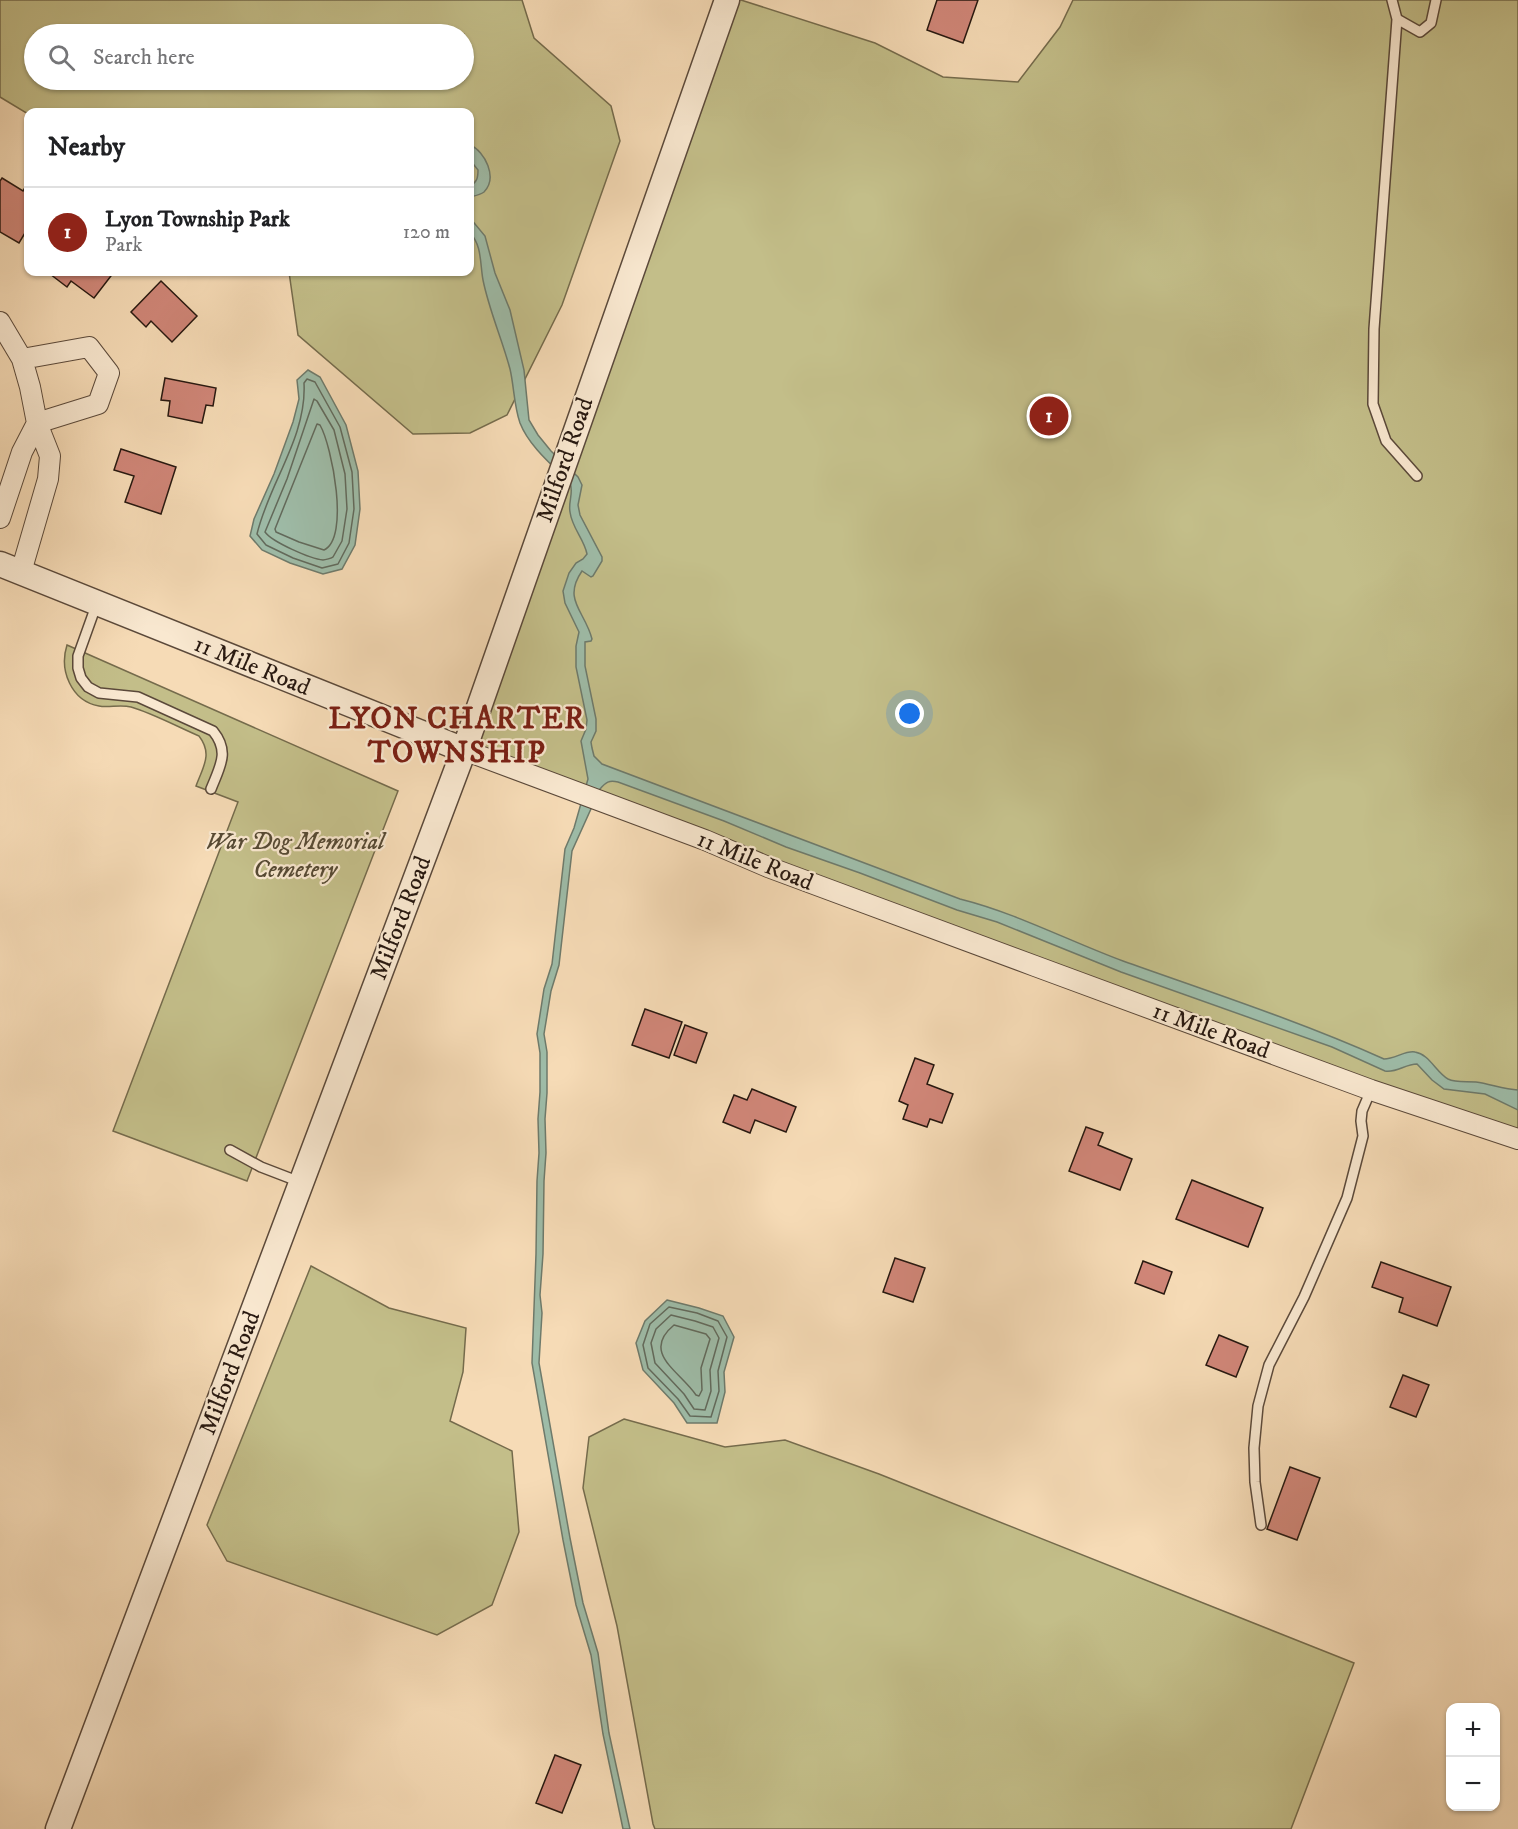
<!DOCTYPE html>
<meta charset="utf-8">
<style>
body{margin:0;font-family:"IM FELL DW Pica",serif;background:#f6f6f6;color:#202124}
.controls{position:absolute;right:18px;bottom:18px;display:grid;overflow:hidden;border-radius:12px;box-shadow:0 2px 4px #0004}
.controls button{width:54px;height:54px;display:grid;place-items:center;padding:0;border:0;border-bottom:2px solid #e0e0e0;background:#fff;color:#202124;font:30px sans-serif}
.you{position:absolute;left:910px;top:714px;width:21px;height:21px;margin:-15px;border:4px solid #fff;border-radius:50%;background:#1a73e8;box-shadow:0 0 0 9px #1a73e833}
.badge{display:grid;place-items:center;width:39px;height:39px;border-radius:50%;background:#8f2418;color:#fff;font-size:20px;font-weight:700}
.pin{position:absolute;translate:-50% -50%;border:3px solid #fff;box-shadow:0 2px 6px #0006}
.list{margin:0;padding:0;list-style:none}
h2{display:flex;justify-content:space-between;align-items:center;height:78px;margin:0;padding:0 24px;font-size:26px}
h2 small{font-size:20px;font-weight:400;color:#757577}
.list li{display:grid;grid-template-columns:39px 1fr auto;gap:18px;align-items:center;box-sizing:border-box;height:90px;padding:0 24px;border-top:2px solid #e0e0e0}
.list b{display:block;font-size:22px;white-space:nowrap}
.list p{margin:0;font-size:20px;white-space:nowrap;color:#757577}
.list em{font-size:20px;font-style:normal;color:#757577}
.icon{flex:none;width:33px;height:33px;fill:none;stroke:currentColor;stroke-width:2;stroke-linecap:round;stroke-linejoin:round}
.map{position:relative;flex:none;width:1518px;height:1829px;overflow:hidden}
.search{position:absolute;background:#fff;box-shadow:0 2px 4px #0004;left:24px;top:24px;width:450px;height:66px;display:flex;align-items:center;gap:15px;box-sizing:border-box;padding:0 21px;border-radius:33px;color:#757577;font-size:22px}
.panel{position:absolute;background:#fff;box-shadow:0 2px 4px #0004;left:24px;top:108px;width:450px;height:168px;border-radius:12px}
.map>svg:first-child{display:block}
.green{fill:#c3be89;stroke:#756b4c;stroke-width:1.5;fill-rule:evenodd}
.water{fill:#9ebca8;stroke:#6e7a6b;stroke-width:1.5}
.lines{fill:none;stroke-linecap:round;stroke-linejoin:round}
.shore{stroke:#626a5c;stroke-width:1.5}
.building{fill:#d08678;stroke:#271810;stroke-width:1.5}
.service-casing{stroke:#5b493a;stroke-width:12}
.minor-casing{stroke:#5b493a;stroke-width:22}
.tertiary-casing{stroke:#5b493a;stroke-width:27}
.service{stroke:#f9e8d0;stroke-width:9}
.minor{stroke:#f9e8d0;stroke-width:20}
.tertiary{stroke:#f9e8d0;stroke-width:24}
.labels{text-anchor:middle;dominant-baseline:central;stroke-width:4.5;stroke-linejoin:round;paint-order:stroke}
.street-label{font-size:24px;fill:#271810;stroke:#f9e8d0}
.park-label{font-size:24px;font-style:italic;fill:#564a34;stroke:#f9e8d0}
.district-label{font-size:30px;font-weight:bold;letter-spacing:1.5px;fill:#7a1f14;stroke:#f9e8d0}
</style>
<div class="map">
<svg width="1518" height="1829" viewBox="0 0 1518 1829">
<rect width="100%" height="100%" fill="#f6dbb6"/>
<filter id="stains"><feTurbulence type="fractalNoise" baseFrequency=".00333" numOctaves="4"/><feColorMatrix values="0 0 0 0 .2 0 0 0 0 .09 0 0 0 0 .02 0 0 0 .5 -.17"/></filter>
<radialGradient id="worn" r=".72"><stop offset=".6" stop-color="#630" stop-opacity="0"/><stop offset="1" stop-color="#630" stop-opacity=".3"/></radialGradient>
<!-- green -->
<path class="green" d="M0,0H522L534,38L611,106L620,141L562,305L507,415L470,433L413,434L298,335L289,272H470V112H28V114L0,97ZM34,34H464V80H34Z
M727,0H741L875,43L943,77L1018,82L1060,27L1073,0H1518V1137L464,750Z
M67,645L398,791L247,1181L113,1131L238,802L196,786C203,767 213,754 199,736C178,727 152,713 131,707C120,704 109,708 99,706C71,701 59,670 67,645Z
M311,1266L389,1308L466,1328L463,1372L450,1421L512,1451L519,1532L492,1605L437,1635L227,1561L207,1525Z
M624,1419L725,1447L785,1440L879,1474L1354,1663L1291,1829H655L653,1824L617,1626L583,1488L589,1437Z"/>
<!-- water -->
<path class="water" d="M470,145C485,151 498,178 484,192C480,195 474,196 470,197V186C477,182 478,178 478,170L470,160Z
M470,218L485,236L495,273L510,310L524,370L529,420L538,435L551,451L578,477L582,485L578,505L580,515L602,557V561L593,576L591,577L582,571C562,600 585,611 592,639L591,641L585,642V666L596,719V731L591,742L592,748L594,756L602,764L960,899C1016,913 1069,941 1123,961C1210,992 1299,1021 1384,1059C1395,1059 1406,1050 1415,1052C1429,1054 1436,1072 1448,1079C1456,1083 1467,1081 1476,1082C1490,1084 1504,1089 1518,1090V1110L1485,1094L1444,1089L1432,1080L1417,1064C1405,1064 1397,1073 1385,1071L1332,1047L1121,972L997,922L957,910L860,873L786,847L724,821L618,782C609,780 606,782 600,789L572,851L559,965L551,991L544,1034L547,1052V1093L545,1119L546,1153L544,1181L543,1254L540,1295L542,1313L539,1363L570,1538L583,1603L598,1653L609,1733L630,1829H623L603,1734L591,1655L576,1605L563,1540L532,1363L536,1254L537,1181L539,1153L538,1119L540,1092V1053L537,1034L544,989L552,964L565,849L574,828L588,779L581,741L586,729L587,720L576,667V646L579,632L565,603L563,591L569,573L576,563L583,559L587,554C584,539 572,528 570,512C568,502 574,492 570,483C552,465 529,446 520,423C514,406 514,386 510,369C502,339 489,310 483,280C480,264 482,245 470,233Z
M308,370L320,377L346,425L358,471L360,509L355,545L342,569L323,574L290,563L262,550L250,536L254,519L274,474L293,422L299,399L297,380Z
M667,1300L699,1308L723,1316L734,1337L724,1372L725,1392L717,1423H687L674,1403L643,1370L636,1343L645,1321Z"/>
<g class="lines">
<!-- shore -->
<path class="shore" d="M307,379L315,382L340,427L352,472L354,509L349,543L338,564L322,568L293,558L266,545L257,534C269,483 307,437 304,383Z
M314,399L317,401L334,430L345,474L347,509L342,541L333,557C332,558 325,560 323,560C311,559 272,542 265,532L287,479Z
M317,424L320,425C332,446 350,538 324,550L299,542L276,532L275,529Z
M669,1307L697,1313L718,1321L727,1337L718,1371L719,1391L711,1417L690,1416L678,1399L648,1368L643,1345L650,1324Z
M671,1315L695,1321L713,1327L719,1338L710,1370L711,1391L705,1410L694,1409L684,1394L655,1363L651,1343L656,1329Z
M674,1325L706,1334L710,1339L701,1368L702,1390L699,1396L696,1395C681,1372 640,1353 674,1325Z"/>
</g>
<!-- building -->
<path class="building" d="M937,0H978L963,43L927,30Z
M2,178L23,191L28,182V228L19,243L0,232V181Z
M52,272H114L94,298L71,281L67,287L50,274Z
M161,281L197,316L172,342L151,321L146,327L131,312Z
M165,378L216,388L213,406L206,405L202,423L168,416L170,401L161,400Z
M121,449L176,467L161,514L125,502L134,476L114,470Z
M645,1009L682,1022L669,1058L632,1045Z
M685,1025L707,1033L696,1063L674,1055Z
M915,1058L934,1065L927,1084L953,1094L942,1123L930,1119L927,1127L903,1119L908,1105L899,1101Z
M752,1089L796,1107L786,1132L755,1120L750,1133L723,1122L734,1095L747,1100Z
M1086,1127L1103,1133L1098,1145L1132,1159L1120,1190L1069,1171Z
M1192,1180L1263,1208L1248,1247L1176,1219Z
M895,1258L925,1268L913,1302L883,1292Z
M1143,1261L1172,1272L1164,1294L1135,1283Z
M1381,1262L1451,1287L1437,1326L1399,1312L1403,1298L1372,1287Z
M1219,1335L1248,1347L1236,1377L1206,1365Z
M1403,1375L1429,1385L1416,1417L1390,1407Z
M1290,1467L1320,1478L1297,1540L1267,1529Z
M555,1755L581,1765L562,1813L536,1803Z"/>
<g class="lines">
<defs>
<path id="service" d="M1392,0L1397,19L1374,329L1373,404L1386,441L1417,476
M1397,19L1420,32L1431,23L1436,0
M97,603L78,656V668L81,678L88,687L99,693L138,697L213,731C230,752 220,766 211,789
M230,1150L261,1167L300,1182
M1261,1525L1255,1482L1254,1448L1258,1406L1269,1365L1304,1297L1347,1198L1363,1136L1361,1121L1362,1111L1371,1090"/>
<path id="minor" d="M0,322L22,359L30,387L37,423L50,456L48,479L21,572
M0,518L22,452L37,423L98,404L109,373L89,347L22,359
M464,750L705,840L768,867L1035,966L1371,1090L1518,1139"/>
<path id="tertiary" d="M0,564L464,750
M58,1829L464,750L727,0"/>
</defs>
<!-- service casing -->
<use href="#service" class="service-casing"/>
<!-- minor casing -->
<use href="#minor" class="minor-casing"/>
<!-- tertiary casing -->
<use href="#tertiary" class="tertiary-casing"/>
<!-- service -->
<use href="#service" class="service"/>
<!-- minor -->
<use href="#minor" class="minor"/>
<!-- tertiary -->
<use href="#tertiary" class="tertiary"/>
</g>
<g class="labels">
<!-- street labels -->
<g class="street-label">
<text transform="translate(565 460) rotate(-71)">Milford Road</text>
<text transform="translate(252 666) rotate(22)">11 Mile Road</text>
<text transform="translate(755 861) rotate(22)">11 Mile Road</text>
<text transform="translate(401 918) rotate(-69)">Milford Road</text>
<text transform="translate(1211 1031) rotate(20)">11 Mile Road</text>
<text transform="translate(230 1373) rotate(-69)">Milford Road</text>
</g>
<!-- park labels -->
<g class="park-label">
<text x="295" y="842">War Dog Memorial<tspan x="295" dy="28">Cemetery</tspan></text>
</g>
<!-- district labels -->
<g class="district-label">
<text x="457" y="719">LYON CHARTER<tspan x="457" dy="34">TOWNSHIP</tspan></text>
</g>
</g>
<rect width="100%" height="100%" filter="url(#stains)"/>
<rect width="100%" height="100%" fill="url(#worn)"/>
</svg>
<div class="controls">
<button>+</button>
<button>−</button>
</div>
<div class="you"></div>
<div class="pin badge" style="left:1049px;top:416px">1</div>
<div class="search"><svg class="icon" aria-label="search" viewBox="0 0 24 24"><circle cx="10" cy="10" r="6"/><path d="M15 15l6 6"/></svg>Search here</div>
<section class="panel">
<h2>Nearby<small></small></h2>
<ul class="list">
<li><span class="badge">1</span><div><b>Lyon Township Park</b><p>Park</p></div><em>120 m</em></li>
</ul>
</section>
</div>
